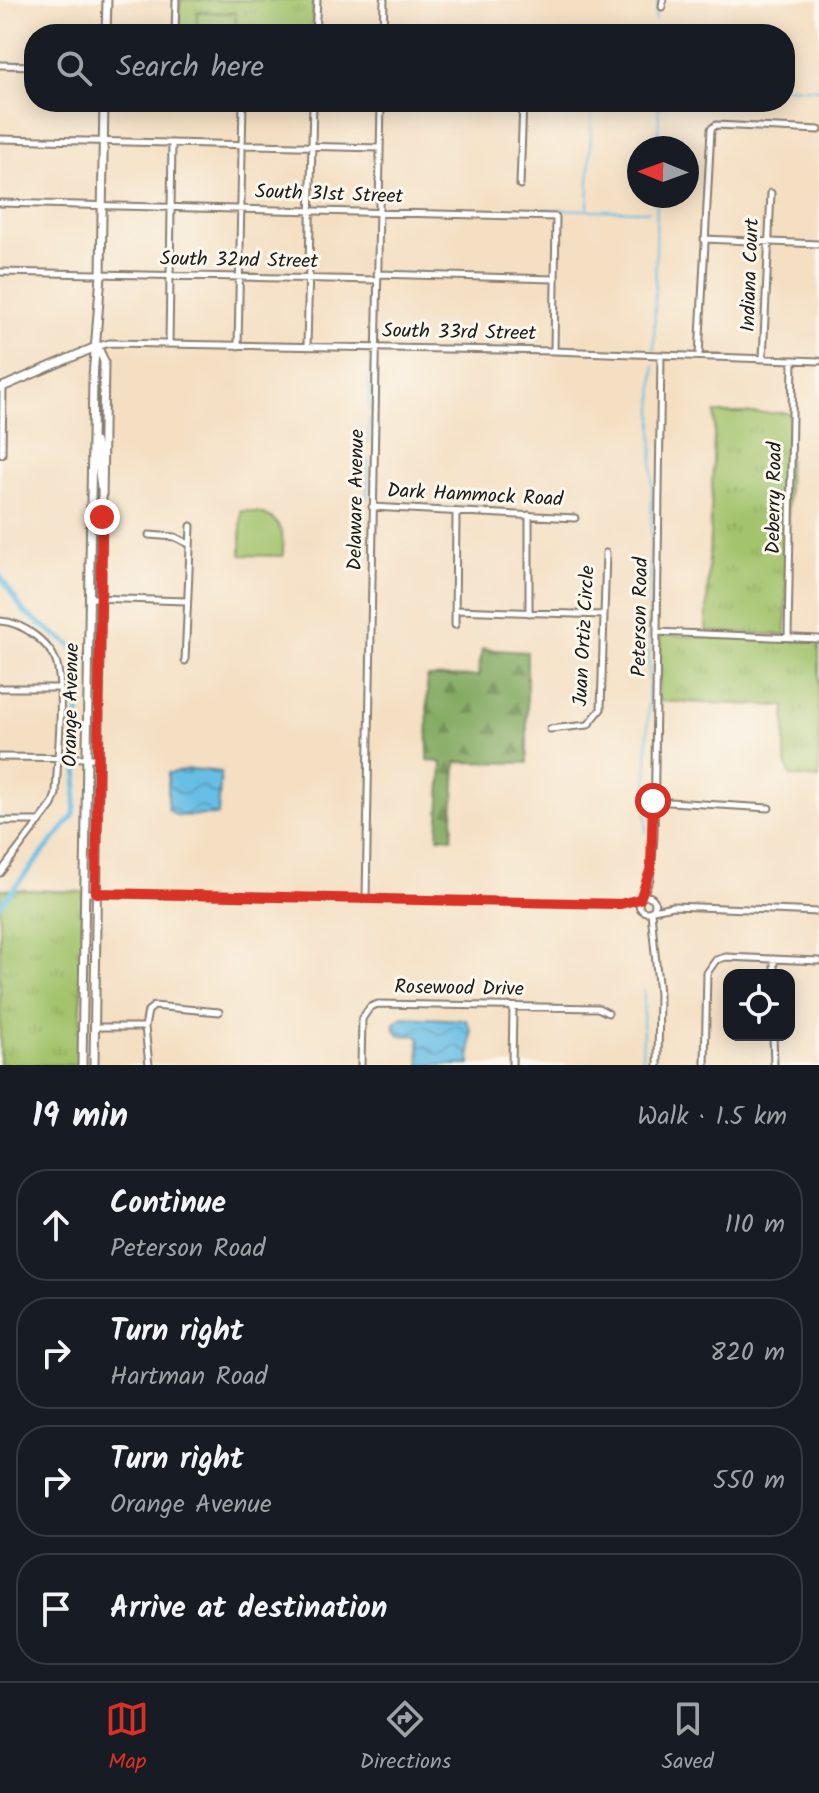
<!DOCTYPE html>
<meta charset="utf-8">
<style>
body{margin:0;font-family:Kalam,sans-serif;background:#20242c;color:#f1f3f6}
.controls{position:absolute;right:24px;bottom:24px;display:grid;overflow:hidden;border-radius:16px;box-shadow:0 4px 20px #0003}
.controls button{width:72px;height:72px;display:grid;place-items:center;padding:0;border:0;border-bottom:2px solid #363941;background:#171b24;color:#f1f3f6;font:40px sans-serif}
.compass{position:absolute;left:627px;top:136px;width:72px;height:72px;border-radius:50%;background:#171b24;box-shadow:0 4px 20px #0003;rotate:271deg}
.stop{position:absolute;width:24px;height:24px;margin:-18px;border:6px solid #d93025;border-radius:50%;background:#fff}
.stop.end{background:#d93025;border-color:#fff;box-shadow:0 2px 8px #0008}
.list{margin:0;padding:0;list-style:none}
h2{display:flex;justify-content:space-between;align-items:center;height:104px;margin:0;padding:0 32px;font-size:34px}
h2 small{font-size:26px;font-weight:400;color:#9ea1a6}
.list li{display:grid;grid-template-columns:52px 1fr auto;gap:24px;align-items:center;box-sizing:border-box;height:112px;margin:0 16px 16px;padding:0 16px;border:2px solid #363941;border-radius:32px}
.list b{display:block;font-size:30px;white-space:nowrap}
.list p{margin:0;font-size:26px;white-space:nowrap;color:#9ea1a6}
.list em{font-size:26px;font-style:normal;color:#9ea1a6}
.icon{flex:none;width:44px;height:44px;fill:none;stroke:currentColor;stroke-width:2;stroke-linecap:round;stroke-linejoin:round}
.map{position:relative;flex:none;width:819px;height:1065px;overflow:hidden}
.search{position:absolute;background:#171b24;box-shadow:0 4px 20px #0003;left:24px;right:24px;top:24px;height:88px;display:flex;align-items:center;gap:20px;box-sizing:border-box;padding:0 28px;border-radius:32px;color:#9ea1a6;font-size:30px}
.sheet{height:616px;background:#171b24}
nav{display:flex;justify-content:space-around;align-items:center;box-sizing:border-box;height:112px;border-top:2px solid #363941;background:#171b24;font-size:22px;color:#9ea1a6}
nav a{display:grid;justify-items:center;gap:4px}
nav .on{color:#d93025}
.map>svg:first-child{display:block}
.grass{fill:url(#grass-tufts);stroke:#607044;stroke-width:2}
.forest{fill:url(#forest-firs);stroke:#4f623e;stroke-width:2}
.pitch{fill:#a3c36c;stroke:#607044;stroke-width:2}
.water{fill:url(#water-waves);stroke:#426d80;stroke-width:2}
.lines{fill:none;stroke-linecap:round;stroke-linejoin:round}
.stream{stroke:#68bee5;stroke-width:2}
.canal{stroke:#68bee5;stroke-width:5}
.minor-casing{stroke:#887e70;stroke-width:9}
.major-casing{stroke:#887e70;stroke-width:11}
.minor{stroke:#fff;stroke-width:5}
.major{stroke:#fff;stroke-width:7}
.route{stroke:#d93025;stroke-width:10}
.labels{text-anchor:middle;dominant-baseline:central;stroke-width:6;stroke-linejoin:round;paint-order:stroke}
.street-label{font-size:20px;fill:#1c1c1c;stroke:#fbf7ec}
</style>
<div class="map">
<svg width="819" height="1065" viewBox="0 0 819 1065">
<defs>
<pattern id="grass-tufts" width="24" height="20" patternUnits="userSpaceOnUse" patternTransform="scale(2)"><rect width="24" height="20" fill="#a3c36c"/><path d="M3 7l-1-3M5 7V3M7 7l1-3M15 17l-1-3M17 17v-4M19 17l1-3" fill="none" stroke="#8ca75d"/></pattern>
<pattern id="forest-firs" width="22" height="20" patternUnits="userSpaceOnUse" patternTransform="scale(2)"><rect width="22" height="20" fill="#82a960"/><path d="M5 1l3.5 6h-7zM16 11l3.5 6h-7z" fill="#6a894e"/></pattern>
<pattern id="water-waves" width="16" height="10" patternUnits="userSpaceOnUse" patternTransform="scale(2)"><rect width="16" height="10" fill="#68bee5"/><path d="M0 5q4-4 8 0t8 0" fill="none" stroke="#559ab9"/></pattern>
</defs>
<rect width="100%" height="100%" fill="#fbf7ec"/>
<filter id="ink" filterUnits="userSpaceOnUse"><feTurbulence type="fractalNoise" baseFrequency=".0125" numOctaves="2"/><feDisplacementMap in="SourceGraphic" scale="16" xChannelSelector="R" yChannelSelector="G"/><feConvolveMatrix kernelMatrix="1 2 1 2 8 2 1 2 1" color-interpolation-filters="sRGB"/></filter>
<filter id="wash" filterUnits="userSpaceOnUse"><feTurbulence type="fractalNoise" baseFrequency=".006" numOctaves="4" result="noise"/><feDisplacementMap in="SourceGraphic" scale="32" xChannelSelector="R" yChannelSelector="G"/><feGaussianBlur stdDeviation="1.8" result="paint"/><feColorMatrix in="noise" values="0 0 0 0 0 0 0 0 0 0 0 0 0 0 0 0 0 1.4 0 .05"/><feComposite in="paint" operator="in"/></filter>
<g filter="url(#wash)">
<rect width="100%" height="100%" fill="#f4dfc3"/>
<!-- grass -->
<path class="grass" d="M180,0H313V34H179Z
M715,413H789L786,635L706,632Z
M660,635L819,641V779L790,776L785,758V706L658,701Z
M0,889L83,892L80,1065H0Z"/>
<!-- forest -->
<path class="forest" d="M482,649L527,652V763L456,762L452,838L438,837L442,763L428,760L427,677L478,676Z"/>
<!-- pitch -->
<path class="pitch" d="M197,12L235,13L237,34H197Z
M241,511C276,512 284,523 283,556L241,555Z"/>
<!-- water -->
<path class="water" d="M191,769L221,772L218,815L177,816L168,809V773Z
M403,1017L466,1020L471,1030L470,1065H420L419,1039L416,1035L400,1036L394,1028L395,1022Z"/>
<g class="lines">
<!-- stream -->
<path class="stream" d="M655,20L658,0
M785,87L819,89
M658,148L659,102
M533,209L649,211
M588,209L592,102
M654,349L657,196
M369,412L370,365
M368,443L369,418
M367,499L368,459
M646,833L654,366
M642,1065L644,991"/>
<!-- canal -->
<path class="canal" d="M0,576L24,612L80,652L78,750
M0,905L74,815L78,769"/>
</g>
</g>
<g filter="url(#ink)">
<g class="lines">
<defs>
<path id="minor" d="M662,7L663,0
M175,34L176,0
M315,34L317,0
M383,34L384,0
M0,65L34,66
M0,139L380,148
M520,185L523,102
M0,203L556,217L554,351
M704,239L819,244
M0,272L377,280
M377,274L555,279
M169,344L172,143
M98,346L110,343L554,351L819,361
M238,346L243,102
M307,347L313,102
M699,356L711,129L716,125L819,130
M763,359L771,193
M2,454L3,387
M372,507L575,518
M149,535L175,537L189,544
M91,598L187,601
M456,610L604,615
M529,613V515
M0,621C23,622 54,645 58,669C64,703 57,759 56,794L52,805L0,873
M455,625L456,513
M657,632L819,639
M788,638L793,360
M185,661L191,526
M0,688H58
M550,729L588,725L601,709L606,553
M0,757L98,758
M653,801L769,808
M0,821H38
M86,893L620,904L640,899
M639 904a8 8 0 1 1 16 0a8 8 0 1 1-16 0Z
M642,897L650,879L654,837L661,355
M366,898L381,102
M653,910L673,906L819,912
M651,912L659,994L658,1065
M774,975V959
M94,1027H145
M773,1035L774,1065
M149,1065L145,1027L148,1011L154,1006L219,1012
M361,1065L362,1019L370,1007L378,1004L598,1008L608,1013
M512,1065L513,1007
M705,1065L707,973L716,960L726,957L819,961"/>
<path id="major" d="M106,34L107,0
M0,388L98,346
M95,442L101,487
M82,1065L93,377L101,275L104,102
M94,1065L104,361L98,348"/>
</defs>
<!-- minor casing -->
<use href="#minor" class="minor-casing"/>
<!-- major casing -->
<use href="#major" class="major-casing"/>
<!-- minor -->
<use href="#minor" class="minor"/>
<!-- major -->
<use href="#major" class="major"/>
</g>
</g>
<g class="lines" filter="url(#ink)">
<!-- route -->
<path class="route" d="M102,517L96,893L620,904L640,899L651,868L653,801"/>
</g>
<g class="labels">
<!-- street labels -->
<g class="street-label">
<text transform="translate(329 195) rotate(2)">South 31st Street</text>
<text transform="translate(239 261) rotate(1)">South 32nd Street</text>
<text transform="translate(751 275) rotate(-88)">Indiana Court</text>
<text transform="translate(459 333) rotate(1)">South 33rd Street</text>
<text transform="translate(475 496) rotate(3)">Dark Hammock Road</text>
<text transform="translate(775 498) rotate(-89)">Deberry Road</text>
<text transform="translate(357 500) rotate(-89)">Delaware Avenue</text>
<text transform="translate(641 617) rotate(-89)">Peterson Road</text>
<text transform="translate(585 636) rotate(-87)">Juan Ortiz Circle</text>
<text transform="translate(72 705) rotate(-89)">Orange Avenue</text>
<text transform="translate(459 989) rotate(1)">Rosewood Drive</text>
</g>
</g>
</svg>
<div class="controls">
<button><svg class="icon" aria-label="locate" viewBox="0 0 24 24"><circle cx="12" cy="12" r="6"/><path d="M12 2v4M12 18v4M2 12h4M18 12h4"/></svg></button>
</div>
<svg class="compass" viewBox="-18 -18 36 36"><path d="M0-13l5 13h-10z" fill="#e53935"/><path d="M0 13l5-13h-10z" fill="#9ea1a6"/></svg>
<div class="stop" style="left:653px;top:801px"></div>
<div class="stop end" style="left:102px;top:517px"></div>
<div class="search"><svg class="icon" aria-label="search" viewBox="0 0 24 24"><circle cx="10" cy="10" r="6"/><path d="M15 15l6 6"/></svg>Search here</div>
</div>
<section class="sheet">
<h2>19 min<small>Walk · 1.5 km</small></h2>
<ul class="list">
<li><svg class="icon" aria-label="ahead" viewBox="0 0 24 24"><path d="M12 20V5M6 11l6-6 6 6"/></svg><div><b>Continue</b><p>Peterson Road</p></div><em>110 m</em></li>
<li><svg class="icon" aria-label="right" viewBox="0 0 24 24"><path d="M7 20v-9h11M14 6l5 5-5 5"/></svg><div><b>Turn right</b><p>Hartman Road</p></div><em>820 m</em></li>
<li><svg class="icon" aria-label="right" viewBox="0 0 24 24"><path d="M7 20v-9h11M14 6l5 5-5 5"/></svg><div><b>Turn right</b><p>Orange Avenue</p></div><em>550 m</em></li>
<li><svg class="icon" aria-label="arrive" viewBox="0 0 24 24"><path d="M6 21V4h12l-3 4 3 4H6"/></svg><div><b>Arrive at destination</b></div></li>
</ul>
</section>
<nav>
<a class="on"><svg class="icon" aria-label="map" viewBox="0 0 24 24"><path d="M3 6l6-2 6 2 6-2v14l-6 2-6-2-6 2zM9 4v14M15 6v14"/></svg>Map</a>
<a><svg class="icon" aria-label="directions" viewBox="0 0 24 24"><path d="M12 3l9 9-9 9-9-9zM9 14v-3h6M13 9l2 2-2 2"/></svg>Directions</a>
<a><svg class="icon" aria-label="saved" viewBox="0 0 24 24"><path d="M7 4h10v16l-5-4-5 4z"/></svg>Saved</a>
</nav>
